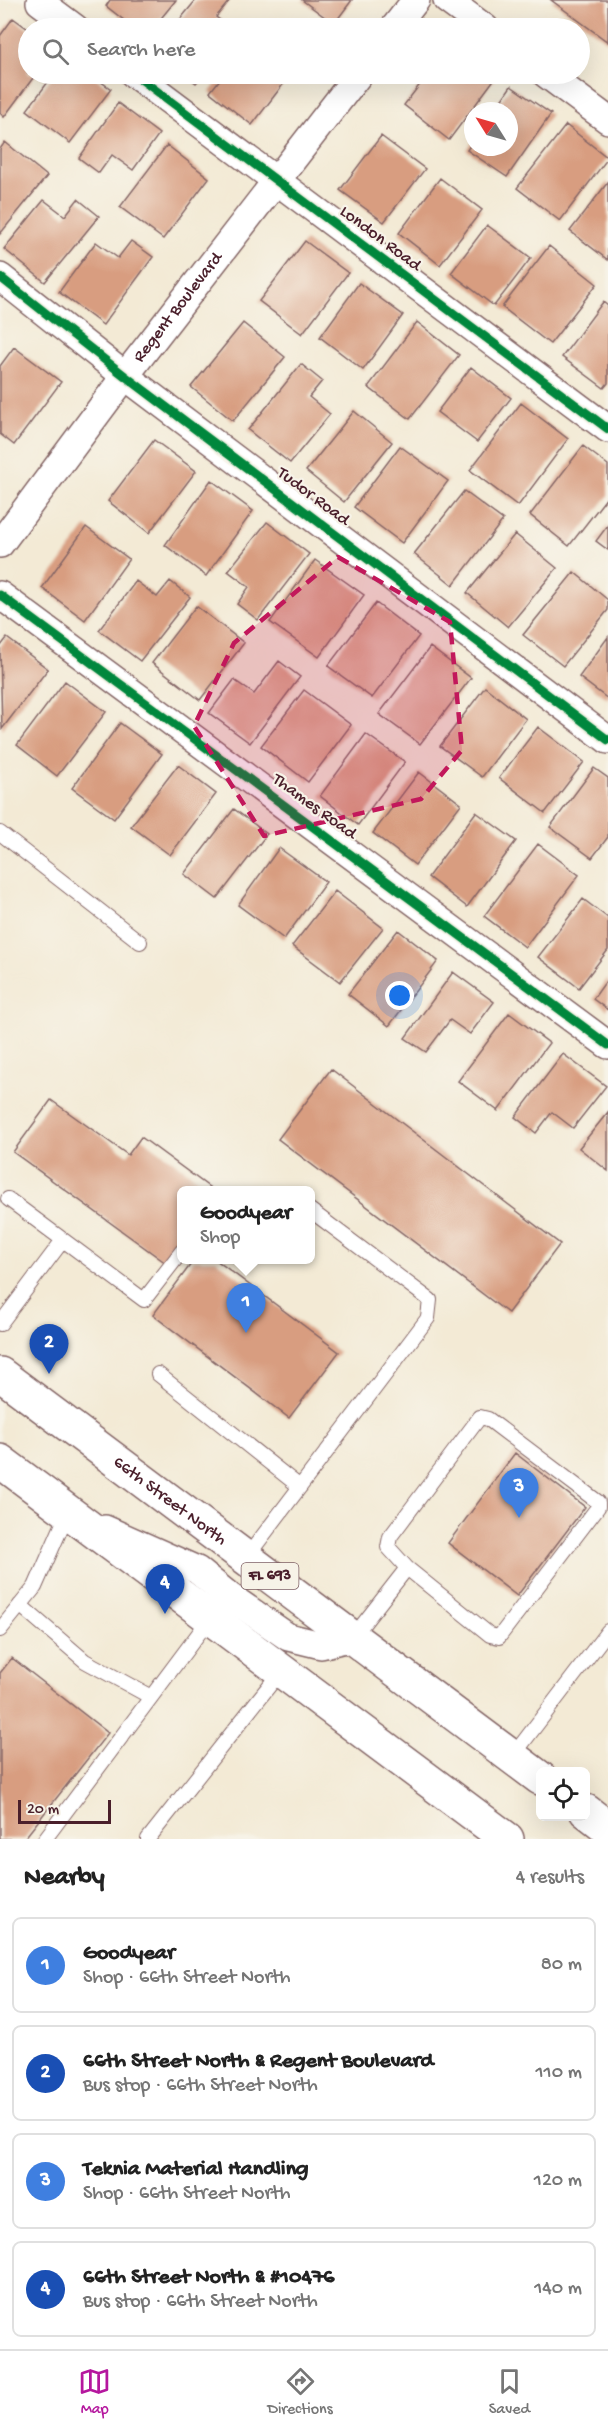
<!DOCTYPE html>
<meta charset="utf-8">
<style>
body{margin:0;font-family:"Gochi Hand",sans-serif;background:#f6f6f6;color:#222}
.controls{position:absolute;right:18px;bottom:18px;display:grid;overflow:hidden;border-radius:9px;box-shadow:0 6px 24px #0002}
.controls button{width:54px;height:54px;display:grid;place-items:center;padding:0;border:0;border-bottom:2px solid #e0e0e0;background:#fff;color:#222;font:30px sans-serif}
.compass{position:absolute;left:464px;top:102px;width:54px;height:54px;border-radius:50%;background:#fff;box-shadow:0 6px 24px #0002;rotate:307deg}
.scale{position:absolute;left:18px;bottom:15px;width:93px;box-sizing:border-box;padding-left:6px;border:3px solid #4a1f2b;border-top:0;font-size:16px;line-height:21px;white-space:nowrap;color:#4a1f2b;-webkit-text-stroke:4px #f7f3e8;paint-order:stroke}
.you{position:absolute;left:400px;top:996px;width:21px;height:21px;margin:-15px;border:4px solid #fff;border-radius:50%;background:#1a73e8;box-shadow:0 0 0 9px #1a73e833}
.badge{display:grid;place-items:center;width:39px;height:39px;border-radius:50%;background:#b5179e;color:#fff;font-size:20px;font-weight:700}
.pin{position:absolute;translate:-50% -50px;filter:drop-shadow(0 2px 3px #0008)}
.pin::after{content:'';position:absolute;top:32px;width:21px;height:18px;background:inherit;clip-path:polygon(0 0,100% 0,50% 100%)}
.popup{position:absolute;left:177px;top:1186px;width:138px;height:78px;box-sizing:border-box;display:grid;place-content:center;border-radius:9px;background:#fff;filter:drop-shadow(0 2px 4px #0005);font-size:20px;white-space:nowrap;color:#767676}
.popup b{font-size:22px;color:#222}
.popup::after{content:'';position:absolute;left:50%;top:100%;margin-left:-12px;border:12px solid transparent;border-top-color:#fff}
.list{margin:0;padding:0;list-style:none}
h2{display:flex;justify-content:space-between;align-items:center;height:78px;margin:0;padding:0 24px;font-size:26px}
h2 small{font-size:20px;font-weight:400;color:#767676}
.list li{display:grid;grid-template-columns:39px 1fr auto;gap:18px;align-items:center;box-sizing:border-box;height:96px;margin:0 12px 12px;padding:0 12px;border:2px solid #e0e0e0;border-radius:9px}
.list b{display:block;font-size:22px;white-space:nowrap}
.list p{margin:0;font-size:20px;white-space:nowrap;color:#767676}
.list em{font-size:20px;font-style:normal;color:#767676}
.icon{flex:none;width:33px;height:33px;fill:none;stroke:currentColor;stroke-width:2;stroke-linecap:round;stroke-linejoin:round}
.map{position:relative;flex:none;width:608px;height:1839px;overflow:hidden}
.search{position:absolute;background:#fff;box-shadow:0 6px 24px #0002;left:18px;right:18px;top:18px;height:66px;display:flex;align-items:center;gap:15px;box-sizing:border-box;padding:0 21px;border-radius:33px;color:#767676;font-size:22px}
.sheet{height:510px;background:#fff}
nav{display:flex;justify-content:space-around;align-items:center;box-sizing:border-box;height:84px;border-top:2px solid #e0e0e0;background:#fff;font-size:16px;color:#767676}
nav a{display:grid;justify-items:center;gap:3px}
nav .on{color:#b5179e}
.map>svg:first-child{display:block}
.building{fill:#d89d80}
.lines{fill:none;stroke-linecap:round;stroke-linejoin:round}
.lane-casing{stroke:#856666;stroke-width:16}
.street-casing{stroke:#856666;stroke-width:30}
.primary-casing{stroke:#856666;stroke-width:36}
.lane{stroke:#fff;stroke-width:14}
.street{stroke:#fff;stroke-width:27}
.primary{stroke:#fff;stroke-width:33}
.cycleway-casing{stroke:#f7f3e8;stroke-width:13}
.cycleway{stroke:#00873e;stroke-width:9}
.marked{fill:#c2185b;fill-opacity:0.2;stroke:#c2185b;stroke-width:4.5;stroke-dasharray:12 8;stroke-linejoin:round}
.labels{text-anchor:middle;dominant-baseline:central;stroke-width:4.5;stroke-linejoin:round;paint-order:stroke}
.shield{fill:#f7f3e8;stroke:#7e5f64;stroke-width:1.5}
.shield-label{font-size:16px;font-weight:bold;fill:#4a1f2b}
.street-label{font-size:18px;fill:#4a1f2b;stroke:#f7f3e8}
</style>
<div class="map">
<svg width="608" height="1839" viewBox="0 0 608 1839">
<rect width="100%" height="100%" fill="#f7f3e8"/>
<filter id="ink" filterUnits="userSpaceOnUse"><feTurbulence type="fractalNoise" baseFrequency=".0167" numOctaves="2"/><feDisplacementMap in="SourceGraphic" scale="12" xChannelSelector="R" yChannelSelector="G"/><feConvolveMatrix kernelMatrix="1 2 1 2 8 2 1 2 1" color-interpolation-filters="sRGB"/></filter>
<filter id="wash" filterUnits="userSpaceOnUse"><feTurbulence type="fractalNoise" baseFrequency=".008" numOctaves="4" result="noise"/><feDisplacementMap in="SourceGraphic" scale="24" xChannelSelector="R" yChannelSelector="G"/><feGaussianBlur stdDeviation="1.35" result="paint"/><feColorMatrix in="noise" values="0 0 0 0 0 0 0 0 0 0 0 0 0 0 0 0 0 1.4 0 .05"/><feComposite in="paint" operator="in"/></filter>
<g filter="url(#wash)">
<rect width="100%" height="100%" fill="#f3ead5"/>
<g id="blocks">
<!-- building -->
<path class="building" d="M110,0H176L153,28H134L106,6Z
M196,0H230L216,17L231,28H173Z
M302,0H352L334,24Z
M551,0H608V42Z
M13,18L28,29V74H36L4,117L0,113V36Z
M54,74H90L111,89L70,143L27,110Z
M184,74H204L196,83Z
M224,74H291L252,125L210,92Z
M428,74H491L496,77L449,140L404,105Z
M511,86L551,114L507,177L467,150L473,141V147H509V111H494Z
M118,103L159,134L133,170L112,155L99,173L79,158Z
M566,125L608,158L560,221L517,188Z
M381,136L425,169L384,222L340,190Z
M5,142L47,176L0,234V149Z
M167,145L209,178L163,239L120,207Z
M440,178L482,210L440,265L399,233Z
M608,182V260L570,231Z
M78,199L99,216L45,282L4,249L44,200L65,216Z
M487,225L531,258L494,306L451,273Z
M131,241L153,257L103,325L59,292L96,242L118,258Z
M305,241L348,273L302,334L259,301Z
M549,246L597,284L550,344L502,307Z
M359,283L403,315L363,370L320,337Z
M603,302L608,306V383L604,388L562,357Z
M417,322L459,355L410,419L368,387Z
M243,323L285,357L233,421L191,387Z
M14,347L61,382L14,445L0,434V366Z
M301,364L322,381L309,397L330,414L290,463L248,430Z
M471,367L511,398L477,442L437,412Z
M521,403L568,439L518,506L470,470Z
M354,411L392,442L344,502L306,471Z
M154,440L196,471L149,533L108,501Z
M400,446L448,481L402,543L354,507Z
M583,446L608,465V496L569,546L530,515Z
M211,480L253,511L206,576L165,545Z
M464,491L503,520L453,585L414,554Z
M267,522L309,554L258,620L237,604L249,587L228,571Z
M608,525V550L596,541Z
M86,527L129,559L85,620L42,588Z
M515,534L557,568L508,627L467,593Z
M315,560L364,595L319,657L270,622Z
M574,572L608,600V610L563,666L523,635Z
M136,581L157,597L170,581L190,597L140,661L99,630Z
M376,603L419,636L372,698L328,666Z
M196,606L244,643L200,700L152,663Z
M608,637V699L579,677Z
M7,638L48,669L2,729L0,647Z
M430,647L471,678L420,744L379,714Z
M279,661L300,677L250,743L209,713L234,680L254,694Z
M65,681L106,712L57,776L17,745Z
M485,687L526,719L482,777L440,746Z
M304,690L351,725L308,782L261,746Z
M120,723L162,754L114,819L72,788Z
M538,727L584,762L545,813L499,778Z
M366,734L405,762L358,825L320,796Z
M178,765L216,794L170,855L131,826Z
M594,768L608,778V837L592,858L550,827Z
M419,772L461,804L415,865L373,833Z
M234,809L267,834L217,899L184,874Z
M476,812L516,841L467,907L428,877Z
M538,844L579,875L525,947L484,916Z
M279,848L326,882L284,939L238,905Z
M335,891L383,928L340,982L292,946Z
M583,899L608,918V950L579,988L538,957Z
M398,930L438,961L389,1026L348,994Z
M453,972L494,1002L470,1034L450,1020L426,1052L405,1038Z
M608,978V1010L593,999Z
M509,1013L549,1043L498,1111L458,1081Z
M563,1054L606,1086L573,1128L552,1112L536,1133L515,1117Z
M331,1069L560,1244L508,1313L278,1139Z
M51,1100L128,1155L141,1137L213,1190H182V1242L166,1263L13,1152Z
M608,1112V1171L579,1148Z
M194,1260H216L339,1352L289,1418L153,1315Z
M515,1453L585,1507L517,1596L448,1543Z
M12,1658L108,1733L24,1839H0V1673Z"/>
</g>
</g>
<g filter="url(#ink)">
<use href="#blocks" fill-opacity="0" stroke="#856666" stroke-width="1.5"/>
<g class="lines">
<defs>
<path id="lane" d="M0,833L140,942
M8,1199L144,1300L182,1251
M0,1324L63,1240
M158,1374L300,1487
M246,1558L428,1318L430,1300L310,1210
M20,1605L85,1661L151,1697
M0,1630L35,1587L68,1512
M353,1637L407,1568L490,1635L499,1637L598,1507V1502L488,1419L480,1417L390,1537L388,1547L407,1568
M512,1757L608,1631
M45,1839L211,1617
M148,1839L281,1671"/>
<g id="street">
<path d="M447,0L485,28"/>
<path d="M40,2L75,28"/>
<path d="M394,28L416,0"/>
<path d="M134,74L608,429"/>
<path d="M546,74L608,120"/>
<path d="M0,277L125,376L608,740"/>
<path id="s1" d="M0,544L125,376L359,74"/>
<path d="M0,595L608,1045"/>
<path d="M105,1529L197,1570L229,1596L288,1637L321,1645L353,1637"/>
</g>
<g id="primary">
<path id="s2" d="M0,1374L540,1778"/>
<path d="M0,1461L507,1839"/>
<path d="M586,1811L608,1828"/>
</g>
</defs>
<!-- lane casing -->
<use href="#lane" class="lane-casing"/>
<!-- street casing -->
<use href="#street" class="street-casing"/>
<!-- primary casing -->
<use href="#primary" class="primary-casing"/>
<!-- lane -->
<use href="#lane" class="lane"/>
<!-- street -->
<use href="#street" class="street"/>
<!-- primary -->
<use href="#primary" class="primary"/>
<defs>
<path id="cycleway" d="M134,74L608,429
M0,277L125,376L608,740
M0,595L608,1045"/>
</defs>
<!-- cycleway casing -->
<use href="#cycleway" class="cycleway-casing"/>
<!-- cycleway -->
<use href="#cycleway" class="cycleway"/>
</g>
</g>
<!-- marked area -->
<path class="marked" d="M338,557L450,622L462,750L421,799L264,836L194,726L234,643Z"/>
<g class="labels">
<!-- shield labels -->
<rect class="shield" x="241.5" y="1563" width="57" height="26" rx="4.5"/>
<g class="shield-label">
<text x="270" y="1576">FL 693</text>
</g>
<!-- street labels -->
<g class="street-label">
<text transform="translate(380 239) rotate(37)">London Road</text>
<text stroke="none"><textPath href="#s1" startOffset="296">Regent Boulevard</textPath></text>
<text transform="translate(313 497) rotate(37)">Tudor Road</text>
<text transform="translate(314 807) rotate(36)">Thames Road</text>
<text stroke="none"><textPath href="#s2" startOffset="212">66th Street North</textPath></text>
</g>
</g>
</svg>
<div class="controls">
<button><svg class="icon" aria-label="locate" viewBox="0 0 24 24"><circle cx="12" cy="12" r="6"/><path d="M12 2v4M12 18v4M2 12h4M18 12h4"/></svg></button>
</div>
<svg class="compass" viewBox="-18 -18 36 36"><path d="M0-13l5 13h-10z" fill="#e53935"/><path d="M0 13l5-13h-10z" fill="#767676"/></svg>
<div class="scale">20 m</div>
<div class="you"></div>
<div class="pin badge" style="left:246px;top:1333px;background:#3f7fe0">1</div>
<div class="popup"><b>Goodyear</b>Shop</div>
<div class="pin badge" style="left:49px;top:1374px;background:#1a4fb4">2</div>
<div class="pin badge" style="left:519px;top:1518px;background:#3f7fe0">3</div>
<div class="pin badge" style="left:165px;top:1614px;background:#1a4fb4">4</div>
<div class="search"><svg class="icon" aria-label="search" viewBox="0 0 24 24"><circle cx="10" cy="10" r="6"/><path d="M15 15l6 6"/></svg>Search here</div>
</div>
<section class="sheet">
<h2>Nearby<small>4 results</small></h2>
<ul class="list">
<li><span class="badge" style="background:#3f7fe0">1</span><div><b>Goodyear</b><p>Shop · 66th Street North</p></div><em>80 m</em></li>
<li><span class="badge" style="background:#1a4fb4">2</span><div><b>66th Street North &amp; Regent Boulevard</b><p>Bus stop · 66th Street North</p></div><em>110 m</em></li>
<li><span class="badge" style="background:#3f7fe0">3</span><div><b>Teknia Material Handling</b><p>Shop · 66th Street North</p></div><em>120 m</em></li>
<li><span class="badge" style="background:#1a4fb4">4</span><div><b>66th Street North &amp; #10476</b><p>Bus stop · 66th Street North</p></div><em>140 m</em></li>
</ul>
</section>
<nav>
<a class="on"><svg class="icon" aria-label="map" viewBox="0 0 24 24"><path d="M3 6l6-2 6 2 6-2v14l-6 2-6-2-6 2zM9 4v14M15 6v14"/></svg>Map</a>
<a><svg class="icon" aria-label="directions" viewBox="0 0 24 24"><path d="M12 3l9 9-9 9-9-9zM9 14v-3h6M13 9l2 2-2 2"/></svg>Directions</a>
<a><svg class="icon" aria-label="saved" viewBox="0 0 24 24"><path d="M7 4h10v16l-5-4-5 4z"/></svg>Saved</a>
</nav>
